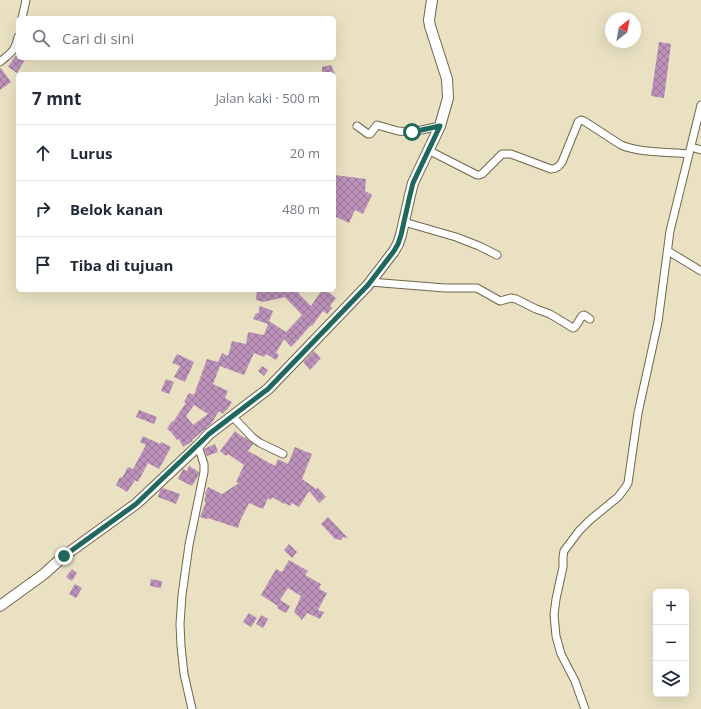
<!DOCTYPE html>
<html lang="id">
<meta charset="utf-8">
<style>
body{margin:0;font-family:"Open Sans",sans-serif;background:#f2f2f3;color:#1f2937}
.controls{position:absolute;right:12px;bottom:12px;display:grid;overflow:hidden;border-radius:6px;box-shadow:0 4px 16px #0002}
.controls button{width:36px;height:36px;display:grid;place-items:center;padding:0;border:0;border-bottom:1px solid #e0e1e3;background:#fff;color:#1f2937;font:20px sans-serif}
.compass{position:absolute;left:605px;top:12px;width:36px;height:36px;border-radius:50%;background:#fff;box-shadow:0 4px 16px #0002;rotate:31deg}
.stop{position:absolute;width:12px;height:12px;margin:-9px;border:3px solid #20675c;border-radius:50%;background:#fff}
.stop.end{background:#20675c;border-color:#fff;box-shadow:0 1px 4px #0008}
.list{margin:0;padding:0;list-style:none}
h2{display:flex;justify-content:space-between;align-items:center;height:52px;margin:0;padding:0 16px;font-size:17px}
h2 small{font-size:13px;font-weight:400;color:#747a83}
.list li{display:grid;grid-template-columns:26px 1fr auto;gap:12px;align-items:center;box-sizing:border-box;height:56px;padding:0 16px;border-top:1px solid #e0e1e3}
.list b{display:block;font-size:15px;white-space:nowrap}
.list em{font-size:13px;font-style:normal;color:#747a83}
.icon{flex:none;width:22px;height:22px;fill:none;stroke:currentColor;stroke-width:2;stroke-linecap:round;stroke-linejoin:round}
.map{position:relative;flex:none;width:701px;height:709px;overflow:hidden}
.search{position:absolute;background:#fff;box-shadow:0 4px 16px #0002;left:16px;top:16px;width:320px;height:44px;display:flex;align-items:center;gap:10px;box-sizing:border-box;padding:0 14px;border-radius:6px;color:#747a83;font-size:15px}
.panel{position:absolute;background:#fff;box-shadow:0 4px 16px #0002;left:16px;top:72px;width:320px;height:220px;border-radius:6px}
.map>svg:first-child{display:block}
.building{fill:url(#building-cross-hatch);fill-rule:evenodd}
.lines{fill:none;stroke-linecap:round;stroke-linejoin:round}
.street-casing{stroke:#6e674b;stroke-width:9}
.secondary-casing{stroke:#6e674b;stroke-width:12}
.street{stroke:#fff;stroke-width:7}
.secondary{stroke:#fff;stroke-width:10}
.route{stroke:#20675c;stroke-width:5}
</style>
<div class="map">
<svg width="701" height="709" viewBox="0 0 701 709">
<defs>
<pattern id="building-cross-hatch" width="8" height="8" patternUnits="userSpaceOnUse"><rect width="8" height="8" fill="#bc92ba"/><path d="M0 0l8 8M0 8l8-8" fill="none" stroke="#977695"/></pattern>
</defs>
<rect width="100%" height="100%" fill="#e9e1c2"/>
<!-- building -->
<path class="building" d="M659,42L671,44L664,98L651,96Z
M18,52V58H26L17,73L8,67Z
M331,65L335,74H322V67Z
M0,67L11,82L0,90Z
M334,175L366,179L365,191L372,195L363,214L355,210L349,223L334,216Z
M257,290H267V292L275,290H298L299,294L311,306L322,290H326L336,298L330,306L332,308L327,314L323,311L312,326L311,325L297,341L291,347L284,339L276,353L279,355L276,360L266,354L264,357L254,353L244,375L220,366L213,384L228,391L225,398L232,402L227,410H226L223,414L219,411L211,424L192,440L193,441L183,447L179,439L177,440L171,432L167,429L172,421L173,422L186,403L184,402L189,393L194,395L207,359L218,362L222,353L228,356L232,341L246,344L248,332L264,335L268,324L253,319L256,313L258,314L260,306L273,311L269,321L286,332L302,315L285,297L263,302L256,300ZM194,405L208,414L193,425L186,416Z
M314,351L321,358L310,370L303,362Z
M177,354L194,362L185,382L174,377L180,366L172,363Z
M262,366L268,370L264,376L258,371Z
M166,379L174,382L169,394L161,391Z
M139,410L157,417L154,424L136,417Z
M235,431L244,438L245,437L247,439L253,444L248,451L275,466L278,459L288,464L295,447L312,454L302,479L316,489L318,488L326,497L319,503L309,491L299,507L292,503L290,506L285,503L284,504L272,497L271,500L268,498L263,509L249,503L240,521L238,528L208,518L207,519L200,517L206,502L204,501L206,495L205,494L208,487L222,494L239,483L236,482L244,465L228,454L226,456L220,451Z
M143,436L160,444L161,442L171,447L159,469L148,463L138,482L135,480L127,492L116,485L120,477L122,478L128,467L133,469L146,445L140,442Z
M215,444L218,452L207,456L204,449Z
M189,466L199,472L198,476L192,486L178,479L183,469L187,471Z
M163,488L180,494L176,504L158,497L160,490Z
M328,517L348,538L342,537V540L335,539L321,524Z
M289,544L297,552L292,558L284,550Z
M289,560L308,571L305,575L321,584L319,589L327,593L318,610L324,612L320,619L307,613L302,620L294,612L301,596L288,588L280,600L290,606L286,613L277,608L278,606L261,595L276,569L282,572Z
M72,569L77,573L72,581L66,577Z
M151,579L162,581L161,588L150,586Z
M75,584L82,588L76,598L69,594Z
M249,613L257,618L251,627L243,622Z
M261,615L268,619L263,628L256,624Z"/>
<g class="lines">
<defs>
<path id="street" d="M22,18L26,0
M0,62C10,53 15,52 18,37
M357,126L368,134H370L377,125L398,131L412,132L440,126
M691,147L701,150
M428,150L477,175H479L482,174L502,154H511L551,169C556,169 559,167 562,162L577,125L578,122L581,120L584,121L621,145C640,153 669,152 689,154
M404,222L456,237L479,246L497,255
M668,251L701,271
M370,282L445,288H477L500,301L511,298L516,299L536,309L550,314L573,328L575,327L582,316L584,315L590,319
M232,416L253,438L260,443L283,454
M192,709L184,674L181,646L180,624L182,595L189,545L204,472V464L198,446
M585,709L575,681L561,654L556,636L554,615L556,599L563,567V557L564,551L579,531L590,520L618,497L625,488L628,483L638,413L658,322L670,231L701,105"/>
<path id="secondary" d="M0,606L44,574L64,556L136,504L198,446L209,434L268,389L368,285L394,251L398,244L401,235L410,195L413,183L440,126L448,98L447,79L430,26L429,20L432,0"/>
</defs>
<!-- street casing -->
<use href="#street" class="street-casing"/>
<!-- secondary casing -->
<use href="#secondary" class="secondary-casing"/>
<!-- street -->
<use href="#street" class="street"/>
<!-- secondary -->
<use href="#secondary" class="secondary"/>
</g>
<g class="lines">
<!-- route -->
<path class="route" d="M64,556L136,504L209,434L268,389L368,285L394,251L398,244L401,235L410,195L413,183L440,126L412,132"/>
</g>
</svg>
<div class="controls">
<button>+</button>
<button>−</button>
<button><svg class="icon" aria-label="layers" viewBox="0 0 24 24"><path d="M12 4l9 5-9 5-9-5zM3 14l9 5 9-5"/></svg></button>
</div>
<svg class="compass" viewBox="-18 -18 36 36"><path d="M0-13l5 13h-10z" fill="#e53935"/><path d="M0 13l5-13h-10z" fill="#747a83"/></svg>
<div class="stop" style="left:412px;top:132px"></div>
<div class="stop end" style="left:64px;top:556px"></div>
<div class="search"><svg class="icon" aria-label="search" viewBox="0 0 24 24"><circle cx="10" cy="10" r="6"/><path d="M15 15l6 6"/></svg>Cari di sini</div>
<section class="panel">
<h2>7 mnt<small>Jalan kaki · 500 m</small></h2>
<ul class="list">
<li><svg class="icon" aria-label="ahead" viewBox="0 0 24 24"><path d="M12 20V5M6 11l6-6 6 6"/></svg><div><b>Lurus</b></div><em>20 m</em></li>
<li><svg class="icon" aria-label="right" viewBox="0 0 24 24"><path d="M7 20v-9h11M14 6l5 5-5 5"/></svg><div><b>Belok kanan</b></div><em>480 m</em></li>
<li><svg class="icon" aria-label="arrive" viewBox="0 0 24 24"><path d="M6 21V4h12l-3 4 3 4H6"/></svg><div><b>Tiba di tujuan</b></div></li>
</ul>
</section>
</div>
